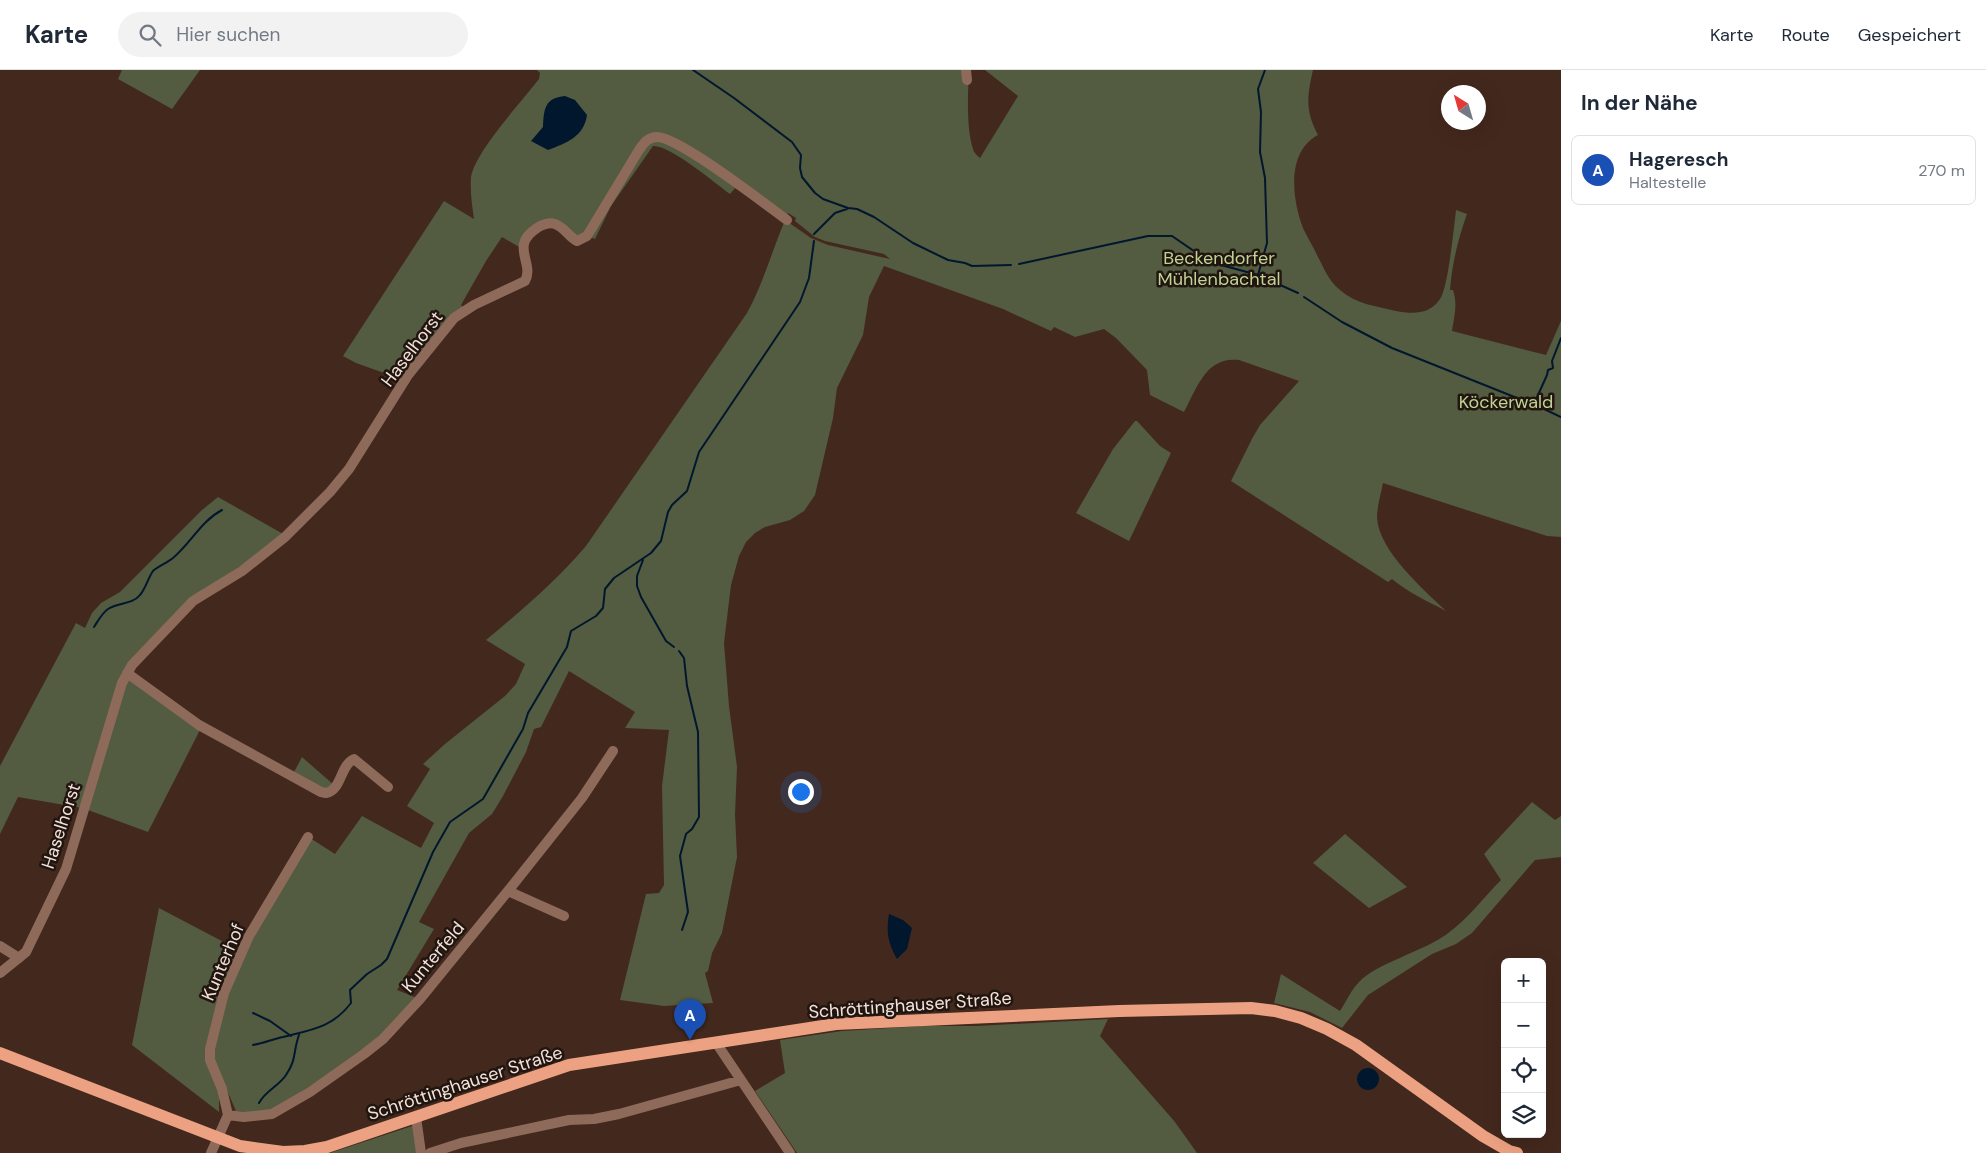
<!DOCTYPE html>
<html lang="de">
<meta charset="utf-8">
<style>
body{margin:0;font-family:"DM Sans",sans-serif;background:#f2f2f3;color:#1f2937}
.controls{position:absolute;right:15px;bottom:15px;display:grid;overflow:hidden;border-radius:8px;box-shadow:0 5px 20px #0002}
.controls button{width:45px;height:45px;display:grid;place-items:center;padding:0;border:0;border-bottom:1px solid #e0e1e3;background:#fff;color:#1f2937;font:25px sans-serif}
.compass{position:absolute;left:1441px;top:15px;width:45px;height:45px;border-radius:50%;background:#fff;box-shadow:0 5px 20px #0002;rotate:323deg}
.you{position:absolute;left:800px;top:721px;width:18px;height:18px;margin:-12px;border:4px solid #fff;border-radius:50%;background:#1a73e8;box-shadow:0 0 0 8px #1a73e833}
.badge{display:grid;place-items:center;width:32px;height:32px;border-radius:50%;background:#b45309;color:#fff;font-size:16px;font-weight:700}
.pin{position:absolute;translate:-50% -41px;filter:drop-shadow(0 1px 2px #0008)}
.pin::after{content:'';position:absolute;top:26px;width:18px;height:15px;background:inherit;clip-path:polygon(0 0,100% 0,50% 100%)}
.list{margin:0;padding:0;list-style:none}
h2{display:flex;justify-content:space-between;align-items:center;height:65px;margin:0;padding:0 20px;font-size:21px}
h2 small{font-size:16px;font-weight:400;color:#747a83}
.list li{display:grid;grid-template-columns:32px 1fr auto;gap:15px;align-items:center;box-sizing:border-box;height:70px;margin:0 10px 10px;padding:0 10px;border:1px solid #e0e1e3;border-radius:8px}
.list b{display:block;font-size:19px;white-space:nowrap}
.list p{margin:0;font-size:16px;white-space:nowrap;color:#747a83}
.list em{font-size:16px;font-style:normal;color:#747a83}
.icon{flex:none;width:28px;height:28px;fill:none;stroke:currentColor;stroke-width:2;stroke-linecap:round;stroke-linejoin:round}
.map{position:relative;flex:none;width:1561px;height:1083px;overflow:hidden}
header{display:flex;align-items:center;gap:30px;box-sizing:border-box;height:70px;padding:0 25px;background:#fff;border-bottom:1px solid #e0e1e3}
header strong{font-size:24px}
nav{display:flex;gap:28px;margin-inline-start:auto;font-size:18px}
.search{width:350px;height:45px;background:#f2f2f3;display:flex;align-items:center;gap:12px;box-sizing:border-box;padding:0 18px;border-radius:28px;color:#747a83;font-size:19px}
main{display:flex}
aside{flex:1;background:#fff}
.map>svg:first-child{display:block}
.green{fill:#535b40}
.water{fill:#00172e}
.lines{fill:none;stroke-linecap:round;stroke-linejoin:round}
.stream{stroke:#00172e;stroke-width:2}
.minor{stroke:#8e6a5a;stroke-width:10}
.major{stroke:#eca282;stroke-width:12}
.labels{text-anchor:middle;dominant-baseline:central;stroke-width:5;stroke-linejoin:round;paint-order:stroke}
.park-label{font-size:18px;fill:#c0d394;stroke:#211510}
.street-label{font-size:18px;fill:#f4e2da;stroke:#211510}
</style>
<header>
<strong>Karte</strong>
<div class="search"><svg class="icon" aria-label="search" viewBox="0 0 24 24"><circle cx="10" cy="10" r="6"/><path d="M15 15l6 6"/></svg>Hier suchen</div>
<nav><a>Karte</a><a>Route</a><a>Gespeichert</a></nav>
</header>
<main>
<div class="map">
<svg width="1561" height="1083" viewBox="0 0 1561 1083">
<rect width="100%" height="100%" fill="#43281d"/>
<!-- green -->
<path class="green" d="M122,0H200L172,39L118,9Z
M537,0H969C968,23 966,57 973,79C974,83 977,85 980,88L1018,26L985,0H1313C1307,27 1305,40 1318,65C1286,82 1292,129 1303,158C1307,167 1313,176 1317,185C1324,198 1328,210 1340,220C1356,234 1375,236 1396,241C1413,244 1429,245 1440,229C1448,219 1454,156 1456,140L1467,144C1458,169 1452,194 1450,220H1453C1458,235 1454,247 1452,261L1546,285L1561,251V467L1547,466L1383,413C1381,424 1377,436 1377,448C1379,481 1424,520 1446,541C1427,531 1409,523 1392,509L1388,512L1231,411L1253,367L1260,355L1299,311L1239,290C1206,286 1197,318 1184,342L1150,325L1147,300L1116,268L1104,259L1075,267L1054,257L1051,261L1003,239L884,196L869,227L863,265L837,318L833,348L815,425L804,441L790,450L765,457L755,463L746,472L739,486L731,515L724,573L729,636L737,697L735,744L737,787L722,863L712,883L708,901L705,903L713,933L664,936L620,930L646,824L659,823L664,815L662,716L669,660L625,658L635,642L569,601L541,657L534,659L526,682L503,726L492,744L469,763L419,852L434,859L397,920L417,928L381,967L362,982L272,1041L259,1044L236,1041L213,988L223,933L249,868L310,768L335,784L362,746L421,778L434,753L407,736L430,699L423,694L445,674L505,626L516,614L525,594L486,570C521,541 556,511 586,476L747,243C763,214 772,181 785,150L811,168L828,175L890,189L884,184L825,171L815,167L795,151L796,148L788,143L787,146L655,64L582,168L550,151L521,178L502,167L486,191L461,235L464,238L401,309L356,293L343,286L444,131L474,149C472,135 470,121 471,107C475,82 522,31 539,9L540,3Z
M653,70L672,73L736,117L730,124C715,113 670,75 653,76L611,136L595,169L590,167L643,76Z
M1135,351H1137L1160,376L1171,383L1129,471L1076,443L1113,379Z
M218,427L285,465L192,530L133,590L82,738L18,727L0,764V696L76,553L85,558L92,543L101,533L120,522L202,440Z
M128,607L201,658L148,762L88,740Z
M302,687L334,715L327,720L293,704Z
M1532,732L1555,750L1561,746V787L1535,790L1472,863L1456,874L1432,884L1368,925L1342,958L1310,942L1274,933L1281,904L1340,941C1346,932 1351,920 1359,912C1377,893 1422,882 1447,864C1468,849 1483,828 1501,810L1484,784Z
M1345,764L1407,817L1369,838L1313,793Z
M159,838L237,879L221,921L206,986L219,1019V1042L132,975Z
M1108,949L1100,966L1175,1052L1197,1083H797L755,1021L785,1003L780,970L842,961L922,956H976Z
M415,1055L417,1083H330Z"/>
<!-- water -->
<path class="water" d="M565,26L575,30L587,45C584,67 566,73 548,80L531,71L543,57C544,38 545,28 565,26Z
M889,844L903,850L912,858L907,879L897,889C888,873 886,863 889,844Z
M1357 1009a11 11 0 1 1 22 0a11 11 0 1 1-22 0Z"/>
<g class="lines">
<!-- stream -->
<path class="stream" d="M693,0L734,28L792,72L801,85L800,98L802,107L815,123L823,129L848,138L857,139L874,147L913,173L948,190L965,193L972,196L1011,195
M814,164L835,143L847,139
M1019,194L1148,166H1172L1210,192L1258,205L1298,223
M1258,205L1267,173L1265,108L1260,82L1261,42L1258,19L1265,0
M1304,227L1342,252L1392,278L1542,338L1561,347
M1534,334L1547,305L1548,300L1553,298L1552,291L1561,268
M643,490L637,506V516L641,527L666,571L674,577
M94,557C98,551 102,543 108,539C118,532 132,535 140,525C146,518 148,508 153,501C158,496 167,493 173,488C191,473 201,451 222,440
M679,581L684,588L687,616L698,662L699,747L692,759L686,764L680,786L688,842L682,860
M253,943L270,951L291,966
M253,975C264,973 273,969 283,967C311,960 332,958 351,933L350,920L367,904L381,895L387,889L433,782L450,752L483,729L523,659L528,643L567,577L571,561L596,546L603,538L605,519L614,508L651,483L661,471L668,442L672,435L687,421L699,382L800,232L809,208L814,171
M259,1033C265,1021 279,1016 286,1005C297,989 293,981 299,965"/>
<!-- minor -->
<path class="minor" d="M966,0L967,10
M127,603L199,655L321,722L326,723C342,720 340,695 354,689L388,717
M508,821L564,846
M0,876L19,888
M0,903L26,882L66,799L122,613L132,595L193,531L242,501L285,467L330,422L349,399L408,305L454,248L474,235L525,211C535,193 509,176 537,158C541,155 549,152 555,154C564,157 569,167 577,171L587,166L639,80C644,73 648,67 657,67C679,67 765,134 787,150
M718,972L719,977L790,1083
M228,1045L244,1047L272,1044L310,1022L364,984L383,969L420,929L508,821L582,728L613,681
M416,1047L421,1083
M211,1083L228,1045L222,1019L210,990V979L224,923L249,866L308,767
M430,1083L461,1073L569,1050L594,1049L619,1044L741,1010"/>
<!-- major -->
<path class="major" d="M0,983L240,1076L283,1082L305,1081L327,1077L569,995L836,954L1119,941L1251,938L1275,941L1301,948L1327,959L1356,975L1483,1066L1509,1081L1517,1083"/>
</g>
<g class="labels">
<!-- park labels -->
<g class="park-label">
<text x="1219" y="188">Beckendorfer<tspan x="1219" dy="21">Mühlenbachtal</tspan></text>
<text x="1506" y="332">Köckerwald</text>
</g>
<!-- street labels -->
<g class="street-label">
<text transform="translate(412 279) rotate(-53)">Haselhorst</text>
<text transform="translate(61 756) rotate(-72)">Haselhorst</text>
<text transform="translate(433 887) rotate(-50)">Kunterfeld</text>
<text transform="translate(223 892) rotate(-67)">Kunterhof</text>
<text transform="translate(910 935) rotate(-4)">Schröttinghauser Straße</text>
<text transform="translate(465 1013) rotate(-18)">Schröttinghauser Straße</text>
</g>
</g>
</svg>
<div class="controls">
<button>+</button>
<button>−</button>
<button><svg class="icon" aria-label="locate" viewBox="0 0 24 24"><circle cx="12" cy="12" r="6"/><path d="M12 2v4M12 18v4M2 12h4M18 12h4"/></svg></button>
<button><svg class="icon" aria-label="layers" viewBox="0 0 24 24"><path d="M12 4l9 5-9 5-9-5zM3 14l9 5 9-5"/></svg></button>
</div>
<svg class="compass" viewBox="-18 -18 36 36"><path d="M0-13l5 13h-10z" fill="#e53935"/><path d="M0 13l5-13h-10z" fill="#747a83"/></svg>
<div class="you"></div>
<div class="pin badge" style="left:690px;top:970px;background:#1a4fb4">A</div>
</div>
<aside>
<h2>In der Nähe<small></small></h2>
<ul class="list">
<li><span class="badge" style="background:#1a4fb4">A</span><div><b>Hageresch</b><p>Haltestelle</p></div><em>270 m</em></li>
</ul>
</aside>
</main>
